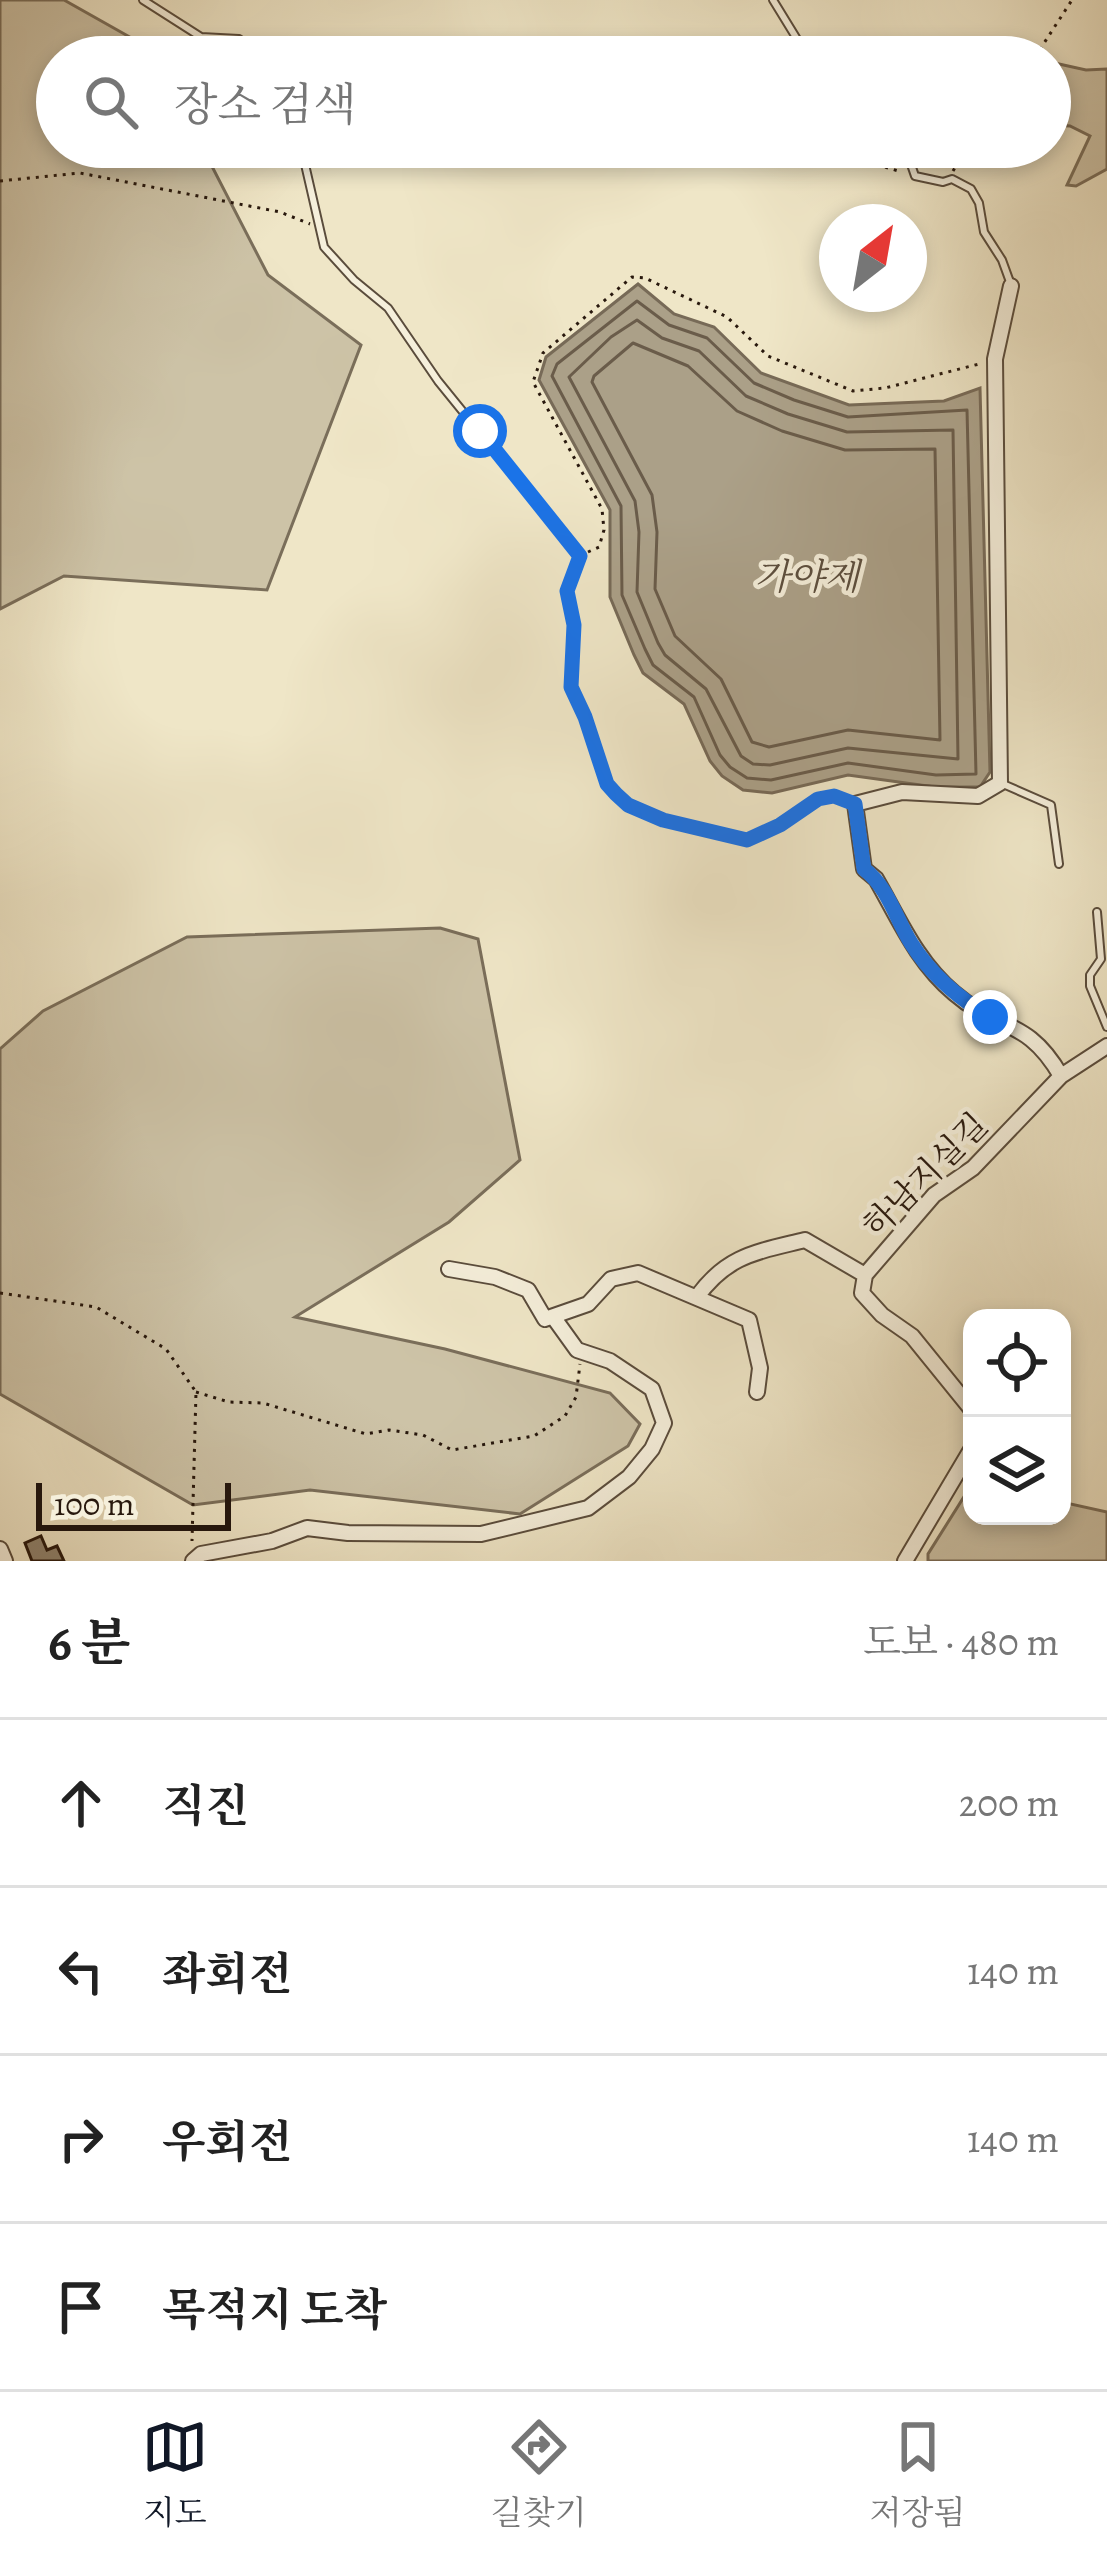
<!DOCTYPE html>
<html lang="ko">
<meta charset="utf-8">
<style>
body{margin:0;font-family:Alegreya,"Noto Serif KR",serif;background:#f6f6f6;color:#222}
.controls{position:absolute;right:36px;bottom:36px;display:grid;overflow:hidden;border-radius:24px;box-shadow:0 6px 18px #0003}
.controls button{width:108px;height:108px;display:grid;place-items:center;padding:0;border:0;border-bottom:3px solid #e0e0e0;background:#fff;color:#222;font:60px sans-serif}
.compass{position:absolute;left:819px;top:204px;width:108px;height:108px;border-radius:50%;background:#fff;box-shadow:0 6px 18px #0003;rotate:31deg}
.scale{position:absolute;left:36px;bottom:30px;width:195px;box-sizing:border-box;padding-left:12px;border:6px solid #28180d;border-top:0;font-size:33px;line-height:42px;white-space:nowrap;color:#28180d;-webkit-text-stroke:9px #f5efdb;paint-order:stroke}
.stop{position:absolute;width:36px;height:36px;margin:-27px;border:9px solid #1a73e8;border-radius:50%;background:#fff}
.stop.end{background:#1a73e8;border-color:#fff;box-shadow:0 3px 12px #0008}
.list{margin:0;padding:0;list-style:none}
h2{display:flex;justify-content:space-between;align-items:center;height:156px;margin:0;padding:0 48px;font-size:51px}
h2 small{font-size:39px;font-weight:400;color:#767676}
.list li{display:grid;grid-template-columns:78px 1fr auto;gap:36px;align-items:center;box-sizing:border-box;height:168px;padding:0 48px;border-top:3px solid #e0e0e0}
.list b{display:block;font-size:45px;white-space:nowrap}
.list em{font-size:39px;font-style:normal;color:#767676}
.icon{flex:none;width:66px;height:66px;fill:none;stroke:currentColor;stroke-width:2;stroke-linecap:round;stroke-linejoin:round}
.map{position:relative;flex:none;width:1107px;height:1561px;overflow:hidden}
.search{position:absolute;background:#fff;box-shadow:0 6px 18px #0003;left:36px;right:36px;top:36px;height:132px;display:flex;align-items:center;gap:30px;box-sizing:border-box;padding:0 42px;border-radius:66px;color:#767676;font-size:45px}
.sheet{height:828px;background:#fff}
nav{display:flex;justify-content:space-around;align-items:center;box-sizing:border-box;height:168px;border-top:3px solid #e0e0e0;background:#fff;font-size:33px;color:#767676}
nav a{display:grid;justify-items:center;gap:6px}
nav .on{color:#111827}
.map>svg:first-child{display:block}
.green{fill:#cdc3a7;stroke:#7a6e5a;stroke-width:3}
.water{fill:#aba088;stroke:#776a57;stroke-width:3}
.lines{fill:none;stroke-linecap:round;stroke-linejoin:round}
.shore{stroke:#6a5c4a;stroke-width:3}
.building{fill:#8f836e;stroke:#28180d;stroke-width:3}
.service-casing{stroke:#5a4c3c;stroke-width:10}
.minor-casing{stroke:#5a4c3c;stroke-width:18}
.path{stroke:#28180d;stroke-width:3;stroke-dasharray:3 6;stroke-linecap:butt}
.service{stroke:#f5efdb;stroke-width:6}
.minor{stroke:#f5efdb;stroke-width:14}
.route{stroke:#1a73e8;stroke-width:15}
.labels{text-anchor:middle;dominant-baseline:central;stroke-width:9;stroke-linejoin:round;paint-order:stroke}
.street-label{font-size:33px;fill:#28180d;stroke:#f5efdb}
.water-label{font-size:36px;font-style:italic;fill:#5c4e3e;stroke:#f5efdb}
</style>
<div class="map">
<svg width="1107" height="1561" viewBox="0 0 1107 1561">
<rect width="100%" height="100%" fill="#efe6c7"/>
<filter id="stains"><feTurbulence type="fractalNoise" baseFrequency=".00167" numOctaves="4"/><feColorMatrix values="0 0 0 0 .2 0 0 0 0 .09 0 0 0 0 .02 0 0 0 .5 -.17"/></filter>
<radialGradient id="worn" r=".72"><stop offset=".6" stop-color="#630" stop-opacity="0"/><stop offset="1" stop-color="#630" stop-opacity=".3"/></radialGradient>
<!-- green -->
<path class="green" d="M0,0H64L151,49L155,57H57V147H202L268,275L361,345L267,590L64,576L0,609Z
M1050,62L1086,70L1107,69V169L1076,186L1067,185L1090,136L1070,126L1050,125Z
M440,928L478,939L520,1160L449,1222L295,1317L445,1349L610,1393L640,1424L628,1446L520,1514L310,1490L193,1505L0,1394V1049L43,1011L187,937Z
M972,1484V1516H1062V1502L1107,1512V1561H928V1554Z"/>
<!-- water -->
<path class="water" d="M638,284L674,314L714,327L761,373L849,405L944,401L980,388L990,772L980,787H935L848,775L772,793L743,790L722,776L710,761L684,704L643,673L634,655L610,597V510L539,380L546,357Z"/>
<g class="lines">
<!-- shore -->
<path class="shore" d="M637,301L669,325L707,338L754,383L794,400L848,417L967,410L976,774L936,775L848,763L771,780L747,778L730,767L720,755L694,697L653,665L645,649L622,595L621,506L552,376L557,364Z
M637,320L662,338L699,351L746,396L788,414L847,432L953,430L958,759L848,748L770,765L753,764L741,756L706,689L665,655L658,643L637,592L639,532L635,501L569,377L611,337Z
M633,343L688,366L737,411L782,431L845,450L935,449L940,740L848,730L769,747L752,742L721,679L675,636L655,589L657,532L652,495L592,382L594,376Z"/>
</g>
<!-- building -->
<path class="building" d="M41,1536L47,1550L57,1546L64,1561H32L25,1543Z"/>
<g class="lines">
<defs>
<path id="service" d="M143,0L201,37L239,39L265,57
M773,0L808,57
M301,147L324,247L354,280L388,308L438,381L580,556
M905,147L915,176L943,182L952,179L971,189L979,203L984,232L1002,260L1010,282
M1003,784L1051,805L1059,864
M1097,912L1101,959L1090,975V986L1107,1027"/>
<path id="minor" d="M1011,286L995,359L1000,783L978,796L902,792L855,804L864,869L876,879C899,919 917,962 954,993C999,1032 1027,1017 1061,1076
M449,1269L495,1277L528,1290L545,1319L588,1304L611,1279L638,1273L749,1320L760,1368L757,1392
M697,1297C727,1255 757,1252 805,1240L865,1275
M972,1410L912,1336L882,1315L862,1293L865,1275L934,1195L973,1168L1061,1076L1107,1046
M0,1549L5,1561
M193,1561L201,1554L272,1541L307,1528L348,1533L481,1534L588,1508L629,1477L652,1449L664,1423L652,1389L610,1361L577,1350L554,1318
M905,1561L972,1448"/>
</defs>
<!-- service casing -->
<use href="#service" class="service-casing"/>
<!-- minor casing -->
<use href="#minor" class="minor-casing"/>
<!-- path -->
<path class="path" d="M1035,57L1072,0
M816,147L902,172
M953,171L967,147
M0,181L80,173L280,212L310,224
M588,552L599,547L604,530L602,509L533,382L543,353L632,277L645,278L727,317L768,356L853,391L885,388L983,363
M574,566L567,591L575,625L571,687L585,717L607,785L628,805L663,820L747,840L780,825L796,810L817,799L834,796L842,799
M0,1293L96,1307L166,1349L196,1392L192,1541
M196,1392L229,1402L263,1403L366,1434L389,1430L423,1435L452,1450L534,1436L565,1416L576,1397L580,1364"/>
<!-- service -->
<use href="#service" class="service"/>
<!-- minor -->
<use href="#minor" class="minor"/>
</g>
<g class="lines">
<!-- route -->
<path class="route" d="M480,431L580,556L567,591L574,625L571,687L585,717L607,784L616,794L628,805L663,820L747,840L780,825L818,799L834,796L855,804L864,869C888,887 896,919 911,943C931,975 958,998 990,1017"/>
</g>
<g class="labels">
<!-- street labels -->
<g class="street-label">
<text transform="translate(925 1175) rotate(-45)">하남지실길</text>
</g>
<!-- water labels -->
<g class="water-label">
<text x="807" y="576">가야제</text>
</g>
</g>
<rect width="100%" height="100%" filter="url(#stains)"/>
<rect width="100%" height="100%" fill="url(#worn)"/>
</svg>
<div class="controls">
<button><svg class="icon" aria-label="locate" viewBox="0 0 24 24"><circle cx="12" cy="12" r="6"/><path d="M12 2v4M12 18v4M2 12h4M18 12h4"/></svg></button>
<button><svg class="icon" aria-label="layers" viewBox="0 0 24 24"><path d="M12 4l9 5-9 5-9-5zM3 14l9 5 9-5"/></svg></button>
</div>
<svg class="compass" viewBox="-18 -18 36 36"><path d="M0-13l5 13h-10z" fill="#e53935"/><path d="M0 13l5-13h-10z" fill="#767676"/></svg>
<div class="scale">100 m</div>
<div class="stop" style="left:480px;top:431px"></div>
<div class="stop end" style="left:990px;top:1017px"></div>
<div class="search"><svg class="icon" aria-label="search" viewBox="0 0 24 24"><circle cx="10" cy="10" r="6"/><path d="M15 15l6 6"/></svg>장소 검색</div>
</div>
<section class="sheet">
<h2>6 분<small>도보 · 480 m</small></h2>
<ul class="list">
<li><svg class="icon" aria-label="ahead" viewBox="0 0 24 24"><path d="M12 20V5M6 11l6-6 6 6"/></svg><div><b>직진</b></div><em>200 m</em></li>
<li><svg class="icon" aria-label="left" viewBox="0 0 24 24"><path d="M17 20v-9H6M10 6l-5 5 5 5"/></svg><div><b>좌회전</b></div><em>140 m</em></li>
<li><svg class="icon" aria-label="right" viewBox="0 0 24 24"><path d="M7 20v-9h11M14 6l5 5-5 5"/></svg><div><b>우회전</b></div><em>140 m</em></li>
<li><svg class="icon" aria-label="arrive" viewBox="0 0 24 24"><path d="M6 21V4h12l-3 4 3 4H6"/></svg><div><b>목적지 도착</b></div></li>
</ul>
</section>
<nav>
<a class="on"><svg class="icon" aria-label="map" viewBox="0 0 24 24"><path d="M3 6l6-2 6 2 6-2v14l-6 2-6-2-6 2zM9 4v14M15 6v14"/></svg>지도</a>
<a><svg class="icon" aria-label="directions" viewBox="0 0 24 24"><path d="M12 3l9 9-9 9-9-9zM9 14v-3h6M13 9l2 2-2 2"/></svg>길찾기</a>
<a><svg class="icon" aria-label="saved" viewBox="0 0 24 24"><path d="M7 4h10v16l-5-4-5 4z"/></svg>저장됨</a>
</nav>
